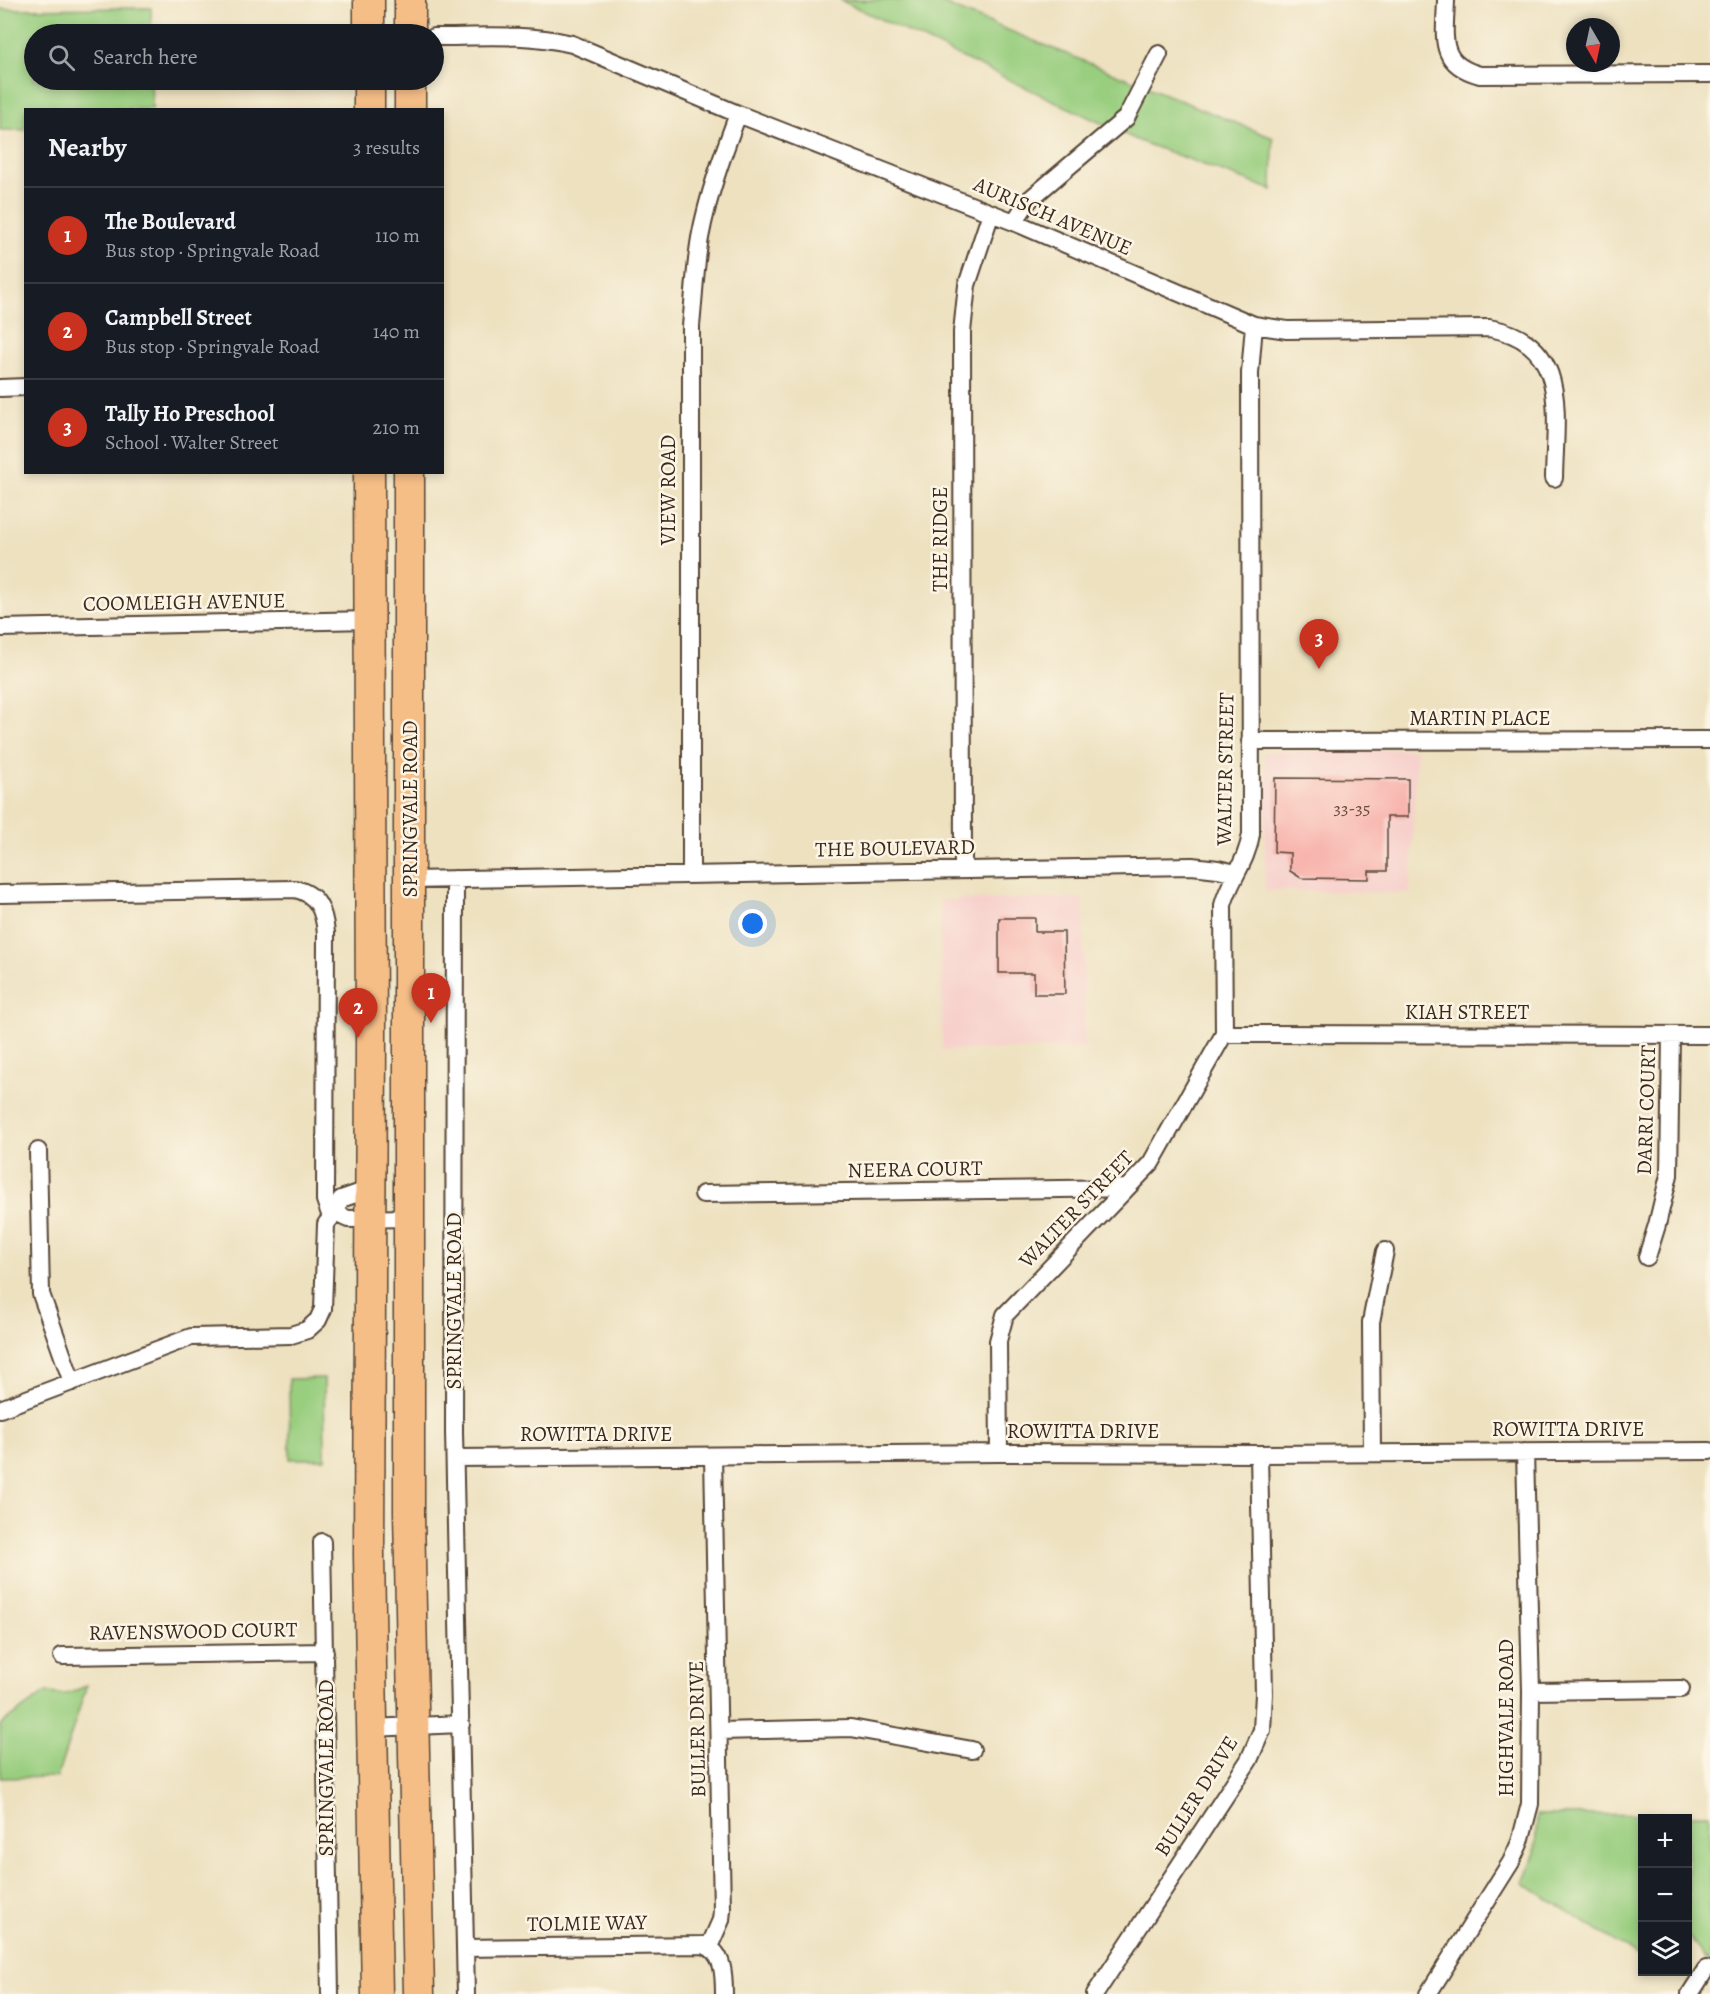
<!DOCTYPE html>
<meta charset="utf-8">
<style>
body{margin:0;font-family:Alegreya,serif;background:#242831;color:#f1f3f6}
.controls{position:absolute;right:18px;bottom:18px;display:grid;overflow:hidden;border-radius:0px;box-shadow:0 3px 9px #0003}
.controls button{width:54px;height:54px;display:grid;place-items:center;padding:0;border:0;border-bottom:2px solid #363941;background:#171b24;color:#f1f3f6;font:30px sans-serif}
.compass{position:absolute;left:1566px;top:18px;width:54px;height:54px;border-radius:50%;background:#171b24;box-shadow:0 3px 9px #0003;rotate:171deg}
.you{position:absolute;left:753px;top:924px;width:21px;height:21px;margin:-15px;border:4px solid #fff;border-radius:50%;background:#1a73e8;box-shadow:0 0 0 9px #1a73e833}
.badge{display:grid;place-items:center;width:39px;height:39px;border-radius:50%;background:#c8321e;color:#fff;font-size:20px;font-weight:700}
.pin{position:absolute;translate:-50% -50px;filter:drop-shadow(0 2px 3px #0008)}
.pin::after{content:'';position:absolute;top:32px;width:21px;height:18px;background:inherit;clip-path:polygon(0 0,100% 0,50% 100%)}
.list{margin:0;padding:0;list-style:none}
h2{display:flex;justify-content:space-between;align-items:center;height:78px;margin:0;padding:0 24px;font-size:26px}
h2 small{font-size:20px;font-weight:400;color:#9ea1a6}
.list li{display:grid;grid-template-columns:39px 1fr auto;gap:18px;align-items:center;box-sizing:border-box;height:96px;padding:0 24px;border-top:2px solid #363941}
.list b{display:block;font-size:22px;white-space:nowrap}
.list p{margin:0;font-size:20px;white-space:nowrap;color:#9ea1a6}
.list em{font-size:20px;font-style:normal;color:#9ea1a6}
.icon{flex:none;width:33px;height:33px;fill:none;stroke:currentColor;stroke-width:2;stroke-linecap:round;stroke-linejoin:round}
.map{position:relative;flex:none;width:1710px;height:1994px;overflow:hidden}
.search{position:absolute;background:#171b24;box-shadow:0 3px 9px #0003;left:24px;top:24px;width:420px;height:66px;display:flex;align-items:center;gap:15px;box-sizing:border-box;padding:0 21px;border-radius:33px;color:#9ea1a6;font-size:22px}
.panel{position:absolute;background:#171b24;box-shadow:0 3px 9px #0003;left:24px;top:108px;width:420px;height:366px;border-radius:0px}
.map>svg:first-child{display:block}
.built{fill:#f7d0cc}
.green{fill:#99ce7f;stroke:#6a7c4e;stroke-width:1.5}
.building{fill:#f7aea8}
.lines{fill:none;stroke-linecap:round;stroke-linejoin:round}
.street-casing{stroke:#564536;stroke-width:20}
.highway-casing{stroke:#564536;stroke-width:33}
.street{stroke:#fff;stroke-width:16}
.highway{stroke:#f6be87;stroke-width:30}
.labels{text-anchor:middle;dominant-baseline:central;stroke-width:5;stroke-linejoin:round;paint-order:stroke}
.number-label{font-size:18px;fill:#6a4b40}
.street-label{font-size:21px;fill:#3b2a1e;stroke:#fcf5e5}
</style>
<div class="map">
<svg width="1710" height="1994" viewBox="0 0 1710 1994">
<rect width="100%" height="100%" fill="#fcf5e5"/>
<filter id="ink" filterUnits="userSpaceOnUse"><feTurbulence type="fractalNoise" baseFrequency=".0167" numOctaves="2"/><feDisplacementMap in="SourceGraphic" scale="12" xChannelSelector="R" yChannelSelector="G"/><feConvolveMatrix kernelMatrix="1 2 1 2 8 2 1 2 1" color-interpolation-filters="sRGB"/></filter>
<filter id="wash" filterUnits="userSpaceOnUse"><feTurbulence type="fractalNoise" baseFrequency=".008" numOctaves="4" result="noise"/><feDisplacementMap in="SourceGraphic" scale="24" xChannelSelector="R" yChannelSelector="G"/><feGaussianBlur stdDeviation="1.35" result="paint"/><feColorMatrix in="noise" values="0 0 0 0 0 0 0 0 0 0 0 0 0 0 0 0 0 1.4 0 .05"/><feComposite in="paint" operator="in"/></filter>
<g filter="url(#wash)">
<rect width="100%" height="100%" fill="#ede1c0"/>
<!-- built -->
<path class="built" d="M1417,749L1410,893L1265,890V752Z
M1083,898L1085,1048L942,1050L940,900Z"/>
<!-- green -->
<path class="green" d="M840,0H934L1273,138L1272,190L1139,141Z
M151,8V34H34V80H151L152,109L26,110L25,130H0V9Z
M324,1378L325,1459H290L289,1379Z
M87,1685L57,1777L0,1778V1725L46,1692C63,1697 73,1693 87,1685Z
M1710,1814V1962L1706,1960L1688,1935V1818H1642V1959L1523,1883L1535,1853L1537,1815Z"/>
<g id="blocks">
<!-- building -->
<path class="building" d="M1275,778L1408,779V817H1387V871H1369V879L1301,878L1290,871V853L1274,852Z
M999,918H1035V932H1064L1065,994H1034V973H999Z"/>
</g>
</g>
<g filter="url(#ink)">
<use href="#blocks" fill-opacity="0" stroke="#564536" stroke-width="1.5"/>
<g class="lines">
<defs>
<path id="street" d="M1446,0C1445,37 1437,64 1480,75L1710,74
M434,37C479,37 527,33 572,44L738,114L1014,222L1254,325L1287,330L1489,328C1571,342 1555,415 1554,478
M1014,222L1029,200L1126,118L1159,54
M0,388L26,387
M0,628L369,620
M1250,741L1710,740
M963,869L962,332L967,285L991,213
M691,874V326C694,297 695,267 700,238C708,195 723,154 738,114
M455,879L454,1432L466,1994
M410,880L1192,866L1218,869L1236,873
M0,894L295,889C318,894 324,911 326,933L325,1200L331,1217
M1224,1034L1710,1035
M38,1151L41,1294L72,1382
M703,1194L1127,1188
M335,1213L348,1219L410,1218
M1647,1257L1657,1225L1669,1175L1671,1035
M0,1409L191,1337L291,1335L307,1330L318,1320L323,1309L326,1224L335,1213L341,1199L370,1189
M999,1453L998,1341L1005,1315L1151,1163L1224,1034L1223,905C1230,879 1247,862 1251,834L1250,373L1254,325
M1372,1453L1371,1322L1385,1251
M455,1458L999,1453L1259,1454L1710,1451
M322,1542L330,1994
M62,1656L325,1652
M1531,1691L1681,1689
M371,1728L461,1724
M720,1731L851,1728L972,1750
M709,1947L721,1920L722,1910L713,1456
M465,1948L704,1945C724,1952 724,1976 724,1994
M1095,1994L1249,1760L1262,1730L1264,1694L1259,1454
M1428,1994L1511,1862L1520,1842L1530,1804L1531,1691L1525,1452
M1690,1994L1706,1969"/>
<path id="highway" d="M369,0V34
M410,34V0
M369,110V80
M410,110V80
M369,472L371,1037L369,1556L377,1994
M409,472V1513L419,1994"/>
</defs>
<!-- street casing -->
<use href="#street" class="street-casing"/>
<!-- highway casing -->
<use href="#highway" class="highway-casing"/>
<!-- street -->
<use href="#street" class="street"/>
<!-- highway -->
<use href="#highway" class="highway"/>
</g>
</g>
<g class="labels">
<!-- number labels -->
<g class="number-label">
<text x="1352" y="808">33-35</text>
</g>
<!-- street labels -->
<g class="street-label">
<text transform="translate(1053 216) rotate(23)">AURISCH AVENUE</text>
<text transform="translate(668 490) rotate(-90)">VIEW ROAD</text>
<text transform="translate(940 539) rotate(-90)">THE RIDGE</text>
<text transform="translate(184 602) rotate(-1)">COOMLEIGH AVENUE</text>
<text x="1480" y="718">MARTIN PLACE</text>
<text transform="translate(1225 769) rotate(-89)">WALTER STREET</text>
<text transform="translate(410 809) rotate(-90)">SPRINGVALE ROAD</text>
<text transform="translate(895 848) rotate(-1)">THE BOULEVARD</text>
<text x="1467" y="1012">KIAH STREET</text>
<text transform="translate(1646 1110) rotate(-88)">DARRI COURT</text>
<text transform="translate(915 1169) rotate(-1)">NEERA COURT</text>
<text transform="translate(1076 1209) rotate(-46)">WALTER STREET</text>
<text transform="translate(454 1301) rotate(-90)">SPRINGVALE ROAD</text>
<text x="1568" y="1429">ROWITTA DRIVE</text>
<text x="1083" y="1431">ROWITTA DRIVE</text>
<text x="596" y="1434">ROWITTA DRIVE</text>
<text transform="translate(193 1631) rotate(-1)">RAVENSWOOD COURT</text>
<text transform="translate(1506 1718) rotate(-90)">HIGHVALE ROAD</text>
<text transform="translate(697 1729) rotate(-91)">BULLER DRIVE</text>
<text transform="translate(326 1768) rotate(-90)">SPRINGVALE ROAD</text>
<text transform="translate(1196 1796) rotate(-58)">BULLER DRIVE</text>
<text transform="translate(587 1923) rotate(-1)">TOLMIE WAY</text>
</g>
</g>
</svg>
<div class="controls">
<button>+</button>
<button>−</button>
<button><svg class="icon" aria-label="layers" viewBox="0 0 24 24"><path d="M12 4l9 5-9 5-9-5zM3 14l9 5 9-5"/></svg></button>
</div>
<svg class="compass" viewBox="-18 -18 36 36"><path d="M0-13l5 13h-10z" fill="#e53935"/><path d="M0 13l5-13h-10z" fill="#9ea1a6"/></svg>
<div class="you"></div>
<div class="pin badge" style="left:431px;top:1023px">1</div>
<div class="pin badge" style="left:358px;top:1038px">2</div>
<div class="pin badge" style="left:1319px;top:669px">3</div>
<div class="search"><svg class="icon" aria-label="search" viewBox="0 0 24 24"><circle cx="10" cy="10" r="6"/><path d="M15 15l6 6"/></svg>Search here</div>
<section class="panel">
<h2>Nearby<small>3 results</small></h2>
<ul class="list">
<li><span class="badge">1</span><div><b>The Boulevard</b><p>Bus stop · Springvale Road</p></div><em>110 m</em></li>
<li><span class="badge">2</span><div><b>Campbell Street</b><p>Bus stop · Springvale Road</p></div><em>140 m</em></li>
<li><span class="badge">3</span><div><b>Tally Ho Preschool</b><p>School · Walter Street</p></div><em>210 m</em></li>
</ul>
</section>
</div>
